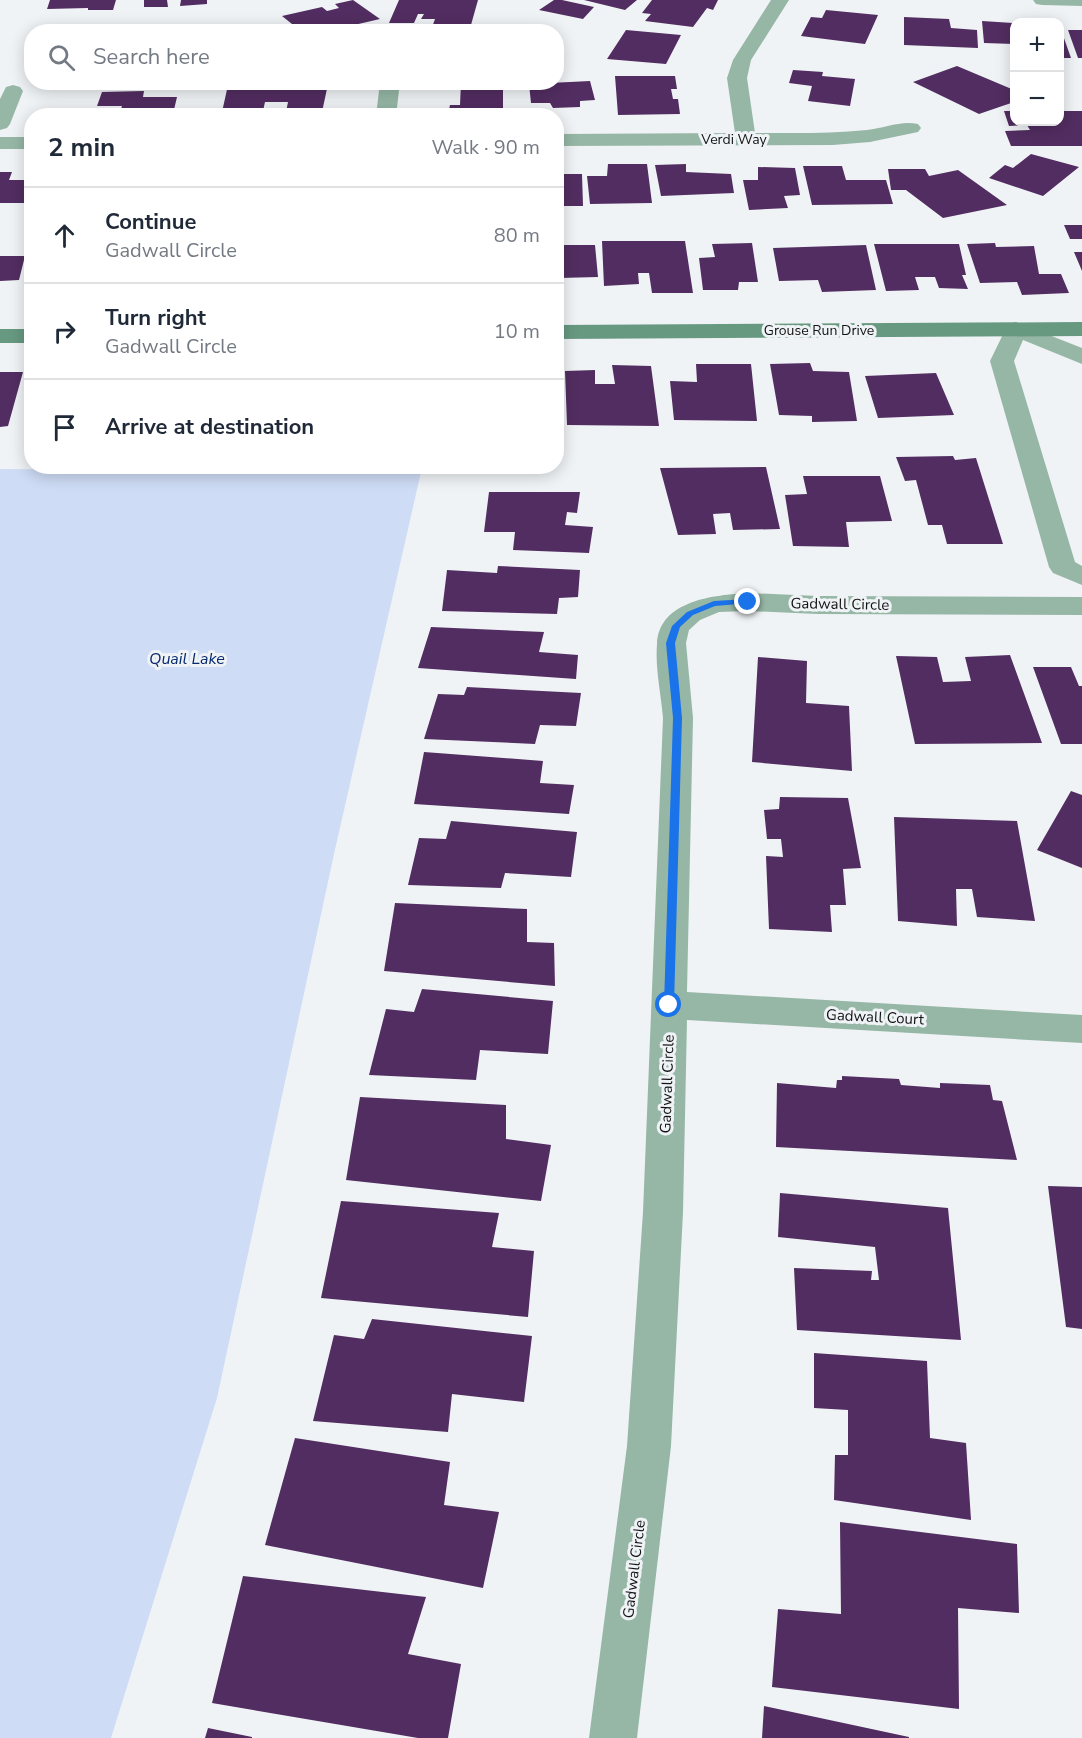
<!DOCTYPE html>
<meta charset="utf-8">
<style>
body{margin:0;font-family:"Nunito Sans",sans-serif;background:#f6f6f7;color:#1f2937}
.controls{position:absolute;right:18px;top:18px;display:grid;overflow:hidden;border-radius:12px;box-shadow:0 3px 15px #0003}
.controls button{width:54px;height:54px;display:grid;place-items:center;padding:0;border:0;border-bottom:2px solid #e0e1e3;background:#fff;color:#1f2937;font:30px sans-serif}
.stop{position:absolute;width:18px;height:18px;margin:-14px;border:4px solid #1a73e8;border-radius:50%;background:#fff}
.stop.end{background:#1a73e8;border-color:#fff;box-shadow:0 2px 6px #0008}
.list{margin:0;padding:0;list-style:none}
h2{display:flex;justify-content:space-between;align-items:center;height:78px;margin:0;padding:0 24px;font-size:26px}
h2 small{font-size:20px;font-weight:400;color:#747a83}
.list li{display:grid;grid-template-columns:39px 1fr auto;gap:18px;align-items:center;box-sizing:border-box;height:96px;padding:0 24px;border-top:2px solid #e0e1e3}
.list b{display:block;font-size:22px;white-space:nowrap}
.list p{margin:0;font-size:20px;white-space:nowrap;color:#747a83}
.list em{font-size:20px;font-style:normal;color:#747a83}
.icon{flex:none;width:33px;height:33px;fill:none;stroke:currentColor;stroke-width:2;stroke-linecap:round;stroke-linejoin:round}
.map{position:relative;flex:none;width:1082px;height:1738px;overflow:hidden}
.search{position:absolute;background:#fff;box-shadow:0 3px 15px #0003;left:24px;top:24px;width:540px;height:66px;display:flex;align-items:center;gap:15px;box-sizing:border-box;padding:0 21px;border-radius:24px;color:#747a83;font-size:22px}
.panel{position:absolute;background:#fff;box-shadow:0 3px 15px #0003;left:24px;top:108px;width:540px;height:366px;border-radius:24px}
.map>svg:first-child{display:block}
.water{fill:#cedcf5}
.building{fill:#522d61}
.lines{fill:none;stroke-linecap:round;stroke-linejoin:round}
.street{fill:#96b7a6;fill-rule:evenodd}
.secondary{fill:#679981;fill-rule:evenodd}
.route{fill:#1a73e8}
.labels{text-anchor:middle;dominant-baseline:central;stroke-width:6;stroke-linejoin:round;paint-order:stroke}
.far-street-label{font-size:14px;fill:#121314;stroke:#f0f3f6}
.street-label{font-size:15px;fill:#121314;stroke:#f0f3f6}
.water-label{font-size:16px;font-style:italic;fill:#06296d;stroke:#f0f3f6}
</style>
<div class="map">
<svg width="1082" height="1738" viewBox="0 0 1082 1738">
<rect width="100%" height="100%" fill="#f0f3f6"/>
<!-- water -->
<path class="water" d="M0,469L421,472L334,854L217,1398L111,1738H0Z"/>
<!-- building -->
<path class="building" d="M50,0H116L113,10H88V8L47,9Z
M144,0H167L168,7H144Z
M181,0H207V4L180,6Z
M353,0L380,19L341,28L346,32H302L282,16L322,7L327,11L339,8L335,4Z
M399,0H478L469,32L431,30L435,19H421L424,14H418L414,23H389Z
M554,0H562L594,7L583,19L539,10Z
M584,0H637L625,10Z
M652,0H718L713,10L707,8L693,27L645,21L651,14L642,13Z
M826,10L878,15L865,44L801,36L811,17L822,18Z
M904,17L949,19L951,28L977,30L978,48L904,45Z
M982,21L1013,23L1014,44L984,43Z
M1060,27L1071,58H1060Z
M134,29L133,32H88V30Z
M626,30L681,35L666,64L607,59Z
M1068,30H1082V58H1078Z
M957,66L1014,90V102L979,114L913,82Z
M793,70L823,72L822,76L855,79L850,106L808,101L812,86L789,83Z
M615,76H675L677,89H671L673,99H678L680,114L618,115Z
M590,81L595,100L580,101V107L553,108L550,103H531L529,84Z
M104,82H189L188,85L103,86Z
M461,82H503V115L448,114L450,105H460Z
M328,84L322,112H286L288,102H265L263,111L222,112L228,85Z
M144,91L143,97H177L173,114L119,115L122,106H97L102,92Z
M1004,111H1014V122H1060V111H1082V146H1011L1005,131L1030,130L1027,125L1009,126Z
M1031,154L1079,167L1043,196L989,178L1005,165L1013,168Z
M608,164H647L652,203L590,204L587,176H607Z
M686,164V172L731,174L734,193L661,196L655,165Z
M803,166H842L846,180H886L893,204L812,205Z
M758,167L795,168L800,195L784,196L788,208L749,210L743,180H758Z
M888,169H925L929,176L958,170L1007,205L943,218L906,190H891Z
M0,172H12L9,180H32V189L26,203H0Z
M556,174H582L583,206H556Z
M1064,225H1082V239H1070Z
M602,241H685L693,293H652L649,273H638L639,284L604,286Z
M752,243L758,282H739L738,290H703L699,258L715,257L712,244Z
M995,243L996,247L1034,246L1039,274H1061L1069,293L1022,295L1017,282L980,283L967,244Z
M874,244H959L966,275H962L968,289L939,288L935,277H915L919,290L886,291Z
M556,245H595L598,277L559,278L561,288H556Z
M866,245L876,290L822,292L818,280L779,281L773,248Z
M1074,252H1082V271Z
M0,256H25L19,280L0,281Z
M810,363L813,371L849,372L857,421L812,422V416L779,415L770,364Z
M696,364H751L757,421L674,420L670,381L697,382Z
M612,365L651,366L659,426L567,425L565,371L595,370V384H615Z
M0,372H23L8,426L0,427Z
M936,373L954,415L878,418L865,376Z
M953,456L955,460L976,458L1003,544H947L942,525H928L916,480L905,481L896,457Z
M766,467L780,529L733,530L730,513L713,514L716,534L678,535L660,468Z
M803,476H880L892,521L846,522L849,547L793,546L785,495L807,494Z
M489,492H580L577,513L567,512L565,525L593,527L589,553L513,550L515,532H484Z
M498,566L580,570L578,597L559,598L557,614L442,611L447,570L497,573Z
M431,627L544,632L539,652L578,655L576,679L418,668Z
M1010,655L1042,743L915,744L896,656L937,657L943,682L971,681L965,657Z
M758,657L807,661L806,703L849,706L852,771L752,762Z
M1033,667H1071L1079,686H1082V744H1061Z
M467,687L581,693L576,726L540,725L535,744L424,739L438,694L464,695Z
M424,752L543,761L540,783L574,785L569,814L414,804Z
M1071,791L1082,795V868L1037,850Z
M780,797L848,798L861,868L843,869L846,905H830L832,932L769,929L766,856L783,857L781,839H767L764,810L779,809Z
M894,817L1017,821L1035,921L977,917L972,889H956L957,926L898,921Z
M451,821L577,832L571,877L505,873L501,888L408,885L419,838L446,839Z
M395,903L527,909V942L554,943L555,986L384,971Z
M422,989L553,1001L548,1054L480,1050L476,1080L369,1075L386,1009L414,1012Z
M842,1076L899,1079L901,1085L940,1088V1083L990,1085L993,1100L1002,1101L1017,1160L776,1147L777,1083L836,1088L837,1080H842Z
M360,1097L506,1105V1139L551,1145L541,1201L346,1180Z
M1048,1186L1082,1187V1329L1066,1327Z
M780,1193L948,1208L961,1340L797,1330L794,1268L872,1271L871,1280H879L875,1247L778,1237Z
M341,1201L499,1213L492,1247L534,1251L528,1317L321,1298Z
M372,1319L532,1336L524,1402L452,1394L448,1432L313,1421L334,1335L364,1339Z
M814,1353L927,1361L930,1438L966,1443L971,1520L834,1500L835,1455H848V1410L814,1408Z
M295,1438L450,1462L444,1505L499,1512L483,1588L265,1545Z
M840,1522L1017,1544L1019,1613L958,1608L959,1709L772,1687L778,1609L841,1614Z
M243,1576L426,1597L408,1654L461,1664L448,1738H418L212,1703Z
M764,1706L909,1737V1738H762Z
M208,1728L252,1737V1738H205Z"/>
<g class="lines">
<!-- street -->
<path class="street" d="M771,0H789L751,60L747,78L755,133C793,133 830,134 867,130C884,128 902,120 918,124L921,128L918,132L870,142L833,145L556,146V134L735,133L727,78L733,60Z
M1033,0H1082V6L1042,5L1036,4Z
M380,82H400L396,116H376Z
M13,85L20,87L23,91L10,124L7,128L0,130V99L6,87Z
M0,137H32V149H0Z
M1016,322L1082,348V364L1023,340L1014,361L1075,562L1082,566V585L1053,573L1049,567L990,361L1008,324Z
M748,593L818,596L1082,597V615L818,614L748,611L719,612L700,620L689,630L686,643L693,718L687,992L1082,1015V1043L687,1020L683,1212L671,1446L637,1738H589L627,1446L643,1212L663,718C661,694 655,668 657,644C659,600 715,595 748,593Z"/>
<!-- secondary -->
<path class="secondary" d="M1082,322V336L556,339V325Z
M0,329H32V343H0Z"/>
</g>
<!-- route -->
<path class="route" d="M748,599L751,600V603L715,606L693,615L680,627L675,643L682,718L674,1005L669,1009L664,1005L673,718L666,643L672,626L687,612L714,601Z"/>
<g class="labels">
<!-- far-street labels -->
<g class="far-street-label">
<text x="734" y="139">Verdi Way</text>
<text x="819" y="330">Grouse Run Drive</text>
</g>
<!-- street labels -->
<g class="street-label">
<text transform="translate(840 604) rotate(1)">Gadwall Circle</text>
<text transform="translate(875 1017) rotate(3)">Gadwall Court</text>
<text transform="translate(667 1084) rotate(-88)">Gadwall Circle</text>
<text transform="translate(634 1569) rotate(-83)">Gadwall Circle</text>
</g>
<!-- water labels -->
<g class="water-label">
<text x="187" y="659">Quail Lake</text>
</g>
</g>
</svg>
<div class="controls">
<button>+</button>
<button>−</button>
</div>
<div class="stop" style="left:669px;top:1005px"></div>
<div class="stop end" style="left:748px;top:602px"></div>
<div class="search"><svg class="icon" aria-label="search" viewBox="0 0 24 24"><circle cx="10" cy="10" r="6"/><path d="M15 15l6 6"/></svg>Search here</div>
<section class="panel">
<h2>2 min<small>Walk · 90 m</small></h2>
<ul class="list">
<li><svg class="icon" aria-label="ahead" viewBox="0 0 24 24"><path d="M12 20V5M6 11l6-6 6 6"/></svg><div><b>Continue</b><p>Gadwall Circle</p></div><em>80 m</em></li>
<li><svg class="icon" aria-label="right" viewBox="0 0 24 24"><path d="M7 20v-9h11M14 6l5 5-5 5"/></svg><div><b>Turn right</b><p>Gadwall Circle</p></div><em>10 m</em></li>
<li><svg class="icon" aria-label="arrive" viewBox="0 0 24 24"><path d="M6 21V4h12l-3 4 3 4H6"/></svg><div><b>Arrive at destination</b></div></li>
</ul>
</section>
</div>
